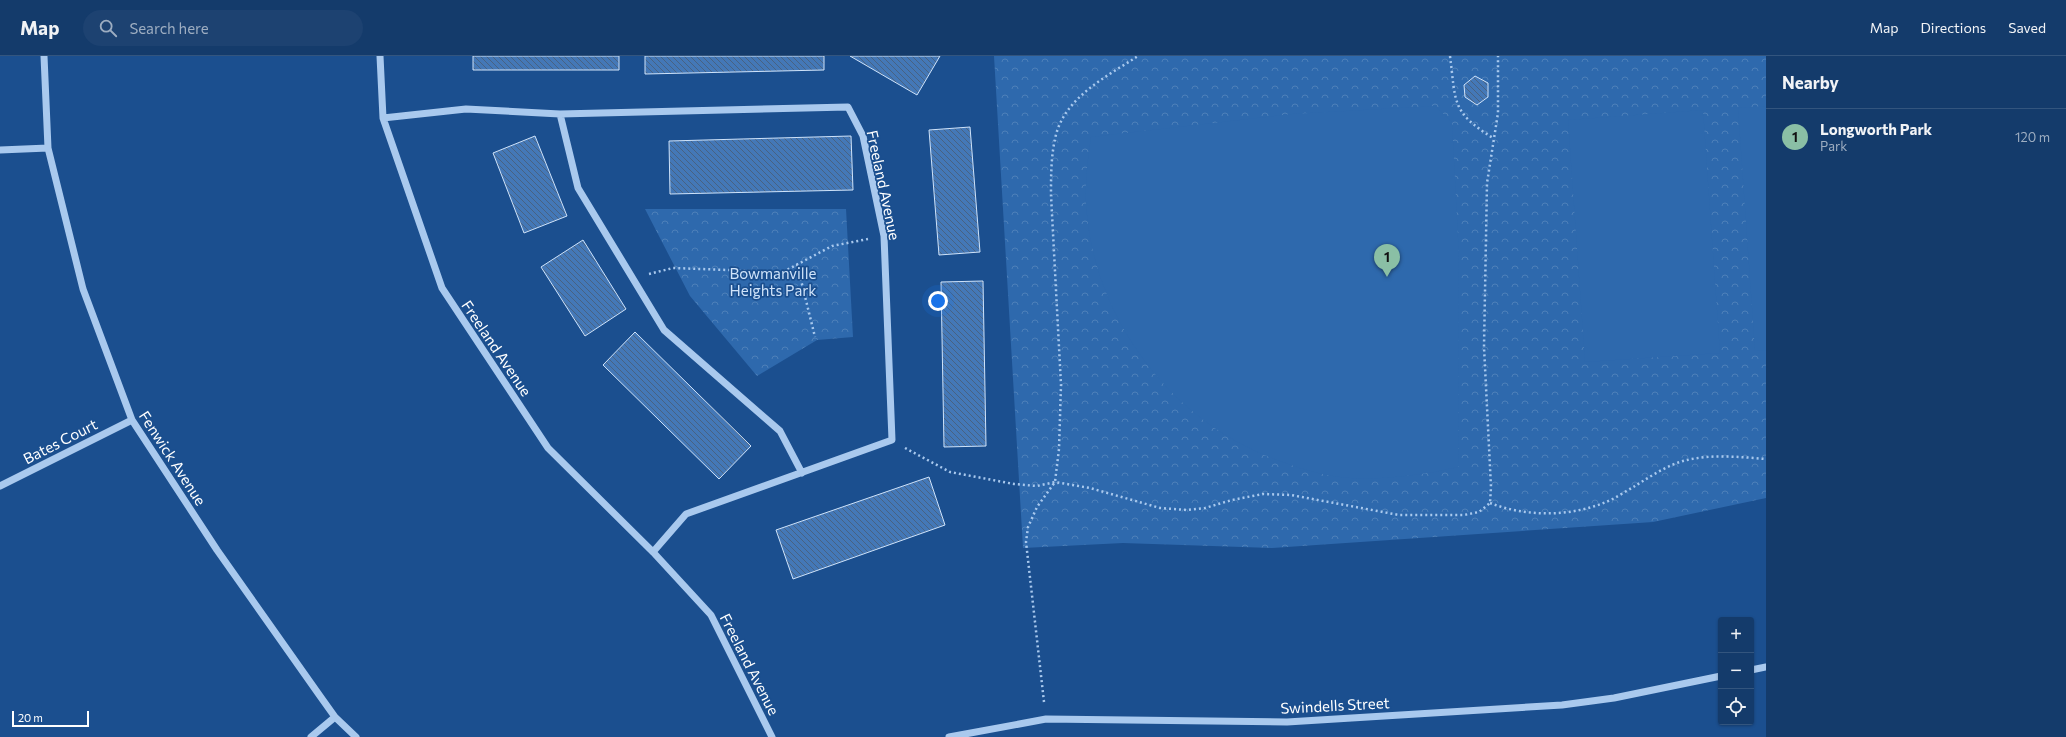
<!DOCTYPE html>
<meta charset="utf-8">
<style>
body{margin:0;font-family:Commissioner,sans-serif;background:#1d4271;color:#f1f3f6}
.controls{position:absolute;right:12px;bottom:12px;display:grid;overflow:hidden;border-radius:4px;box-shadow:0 1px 3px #0004}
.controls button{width:36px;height:36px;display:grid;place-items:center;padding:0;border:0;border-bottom:1px solid #33557e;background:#143b6b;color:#f1f3f6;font:20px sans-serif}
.scale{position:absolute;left:12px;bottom:10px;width:77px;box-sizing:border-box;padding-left:4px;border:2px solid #fff;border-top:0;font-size:11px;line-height:14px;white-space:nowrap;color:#fff;-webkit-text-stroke:3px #1b4f8f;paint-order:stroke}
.you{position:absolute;left:938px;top:245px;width:14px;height:14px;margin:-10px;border:3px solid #fff;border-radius:50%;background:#1a73e8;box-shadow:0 0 0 6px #1a73e833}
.badge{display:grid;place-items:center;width:26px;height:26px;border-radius:50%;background:#8abfa5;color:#111;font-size:13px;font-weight:700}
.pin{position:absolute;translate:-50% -33px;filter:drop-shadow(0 1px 2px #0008)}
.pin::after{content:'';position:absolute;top:21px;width:14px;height:12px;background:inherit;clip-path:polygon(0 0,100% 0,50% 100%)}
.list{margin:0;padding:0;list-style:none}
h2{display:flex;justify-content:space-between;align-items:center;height:52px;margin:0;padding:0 16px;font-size:17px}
h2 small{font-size:13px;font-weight:400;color:#9dadc1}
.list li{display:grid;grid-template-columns:26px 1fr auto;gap:12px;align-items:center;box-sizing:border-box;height:56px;padding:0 16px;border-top:1px solid #33557e}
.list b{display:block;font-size:15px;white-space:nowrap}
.list p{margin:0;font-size:13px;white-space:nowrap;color:#9dadc1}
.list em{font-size:13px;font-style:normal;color:#9dadc1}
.icon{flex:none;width:22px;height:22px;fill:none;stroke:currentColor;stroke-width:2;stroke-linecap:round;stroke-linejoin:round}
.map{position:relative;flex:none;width:1766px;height:681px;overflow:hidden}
header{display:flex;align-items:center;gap:24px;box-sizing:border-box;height:56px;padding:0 20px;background:#143b6b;border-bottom:1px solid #33557e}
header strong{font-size:19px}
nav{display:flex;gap:22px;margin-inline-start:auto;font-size:14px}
.search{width:280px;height:36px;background:#1d4271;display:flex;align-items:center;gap:10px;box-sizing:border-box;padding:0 14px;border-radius:22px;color:#9dadc1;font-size:15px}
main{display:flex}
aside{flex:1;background:#143b6b}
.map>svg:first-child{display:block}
.park{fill:url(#park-crowns)}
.pitch{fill:#2e69ad}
.building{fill:url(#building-back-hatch);stroke:#cfe3fa}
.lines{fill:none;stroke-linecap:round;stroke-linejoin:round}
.path{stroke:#a9c9ee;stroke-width:2.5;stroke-dasharray:2 3;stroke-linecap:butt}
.minor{stroke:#a9c9ee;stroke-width:7}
.labels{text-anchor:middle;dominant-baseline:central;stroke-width:3.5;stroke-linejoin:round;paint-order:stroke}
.street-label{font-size:15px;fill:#fff;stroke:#1b4f8f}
.park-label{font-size:15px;fill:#cfe3fa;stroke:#1b4f8f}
</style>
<header>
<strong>Map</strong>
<div class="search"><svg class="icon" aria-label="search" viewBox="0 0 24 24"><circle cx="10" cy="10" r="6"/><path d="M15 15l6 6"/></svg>Search here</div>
<nav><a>Map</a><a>Directions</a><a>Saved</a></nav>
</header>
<main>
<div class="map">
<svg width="1766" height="681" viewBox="0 0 1766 681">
<defs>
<pattern id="park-crowns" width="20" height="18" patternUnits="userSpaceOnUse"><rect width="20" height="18" fill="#2e69ad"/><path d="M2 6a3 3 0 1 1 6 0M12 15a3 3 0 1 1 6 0" fill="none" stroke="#4d80b9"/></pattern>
<pattern id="building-back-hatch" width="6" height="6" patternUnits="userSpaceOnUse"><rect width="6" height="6" fill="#4478b7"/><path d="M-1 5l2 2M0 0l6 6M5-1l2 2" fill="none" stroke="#486282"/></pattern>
</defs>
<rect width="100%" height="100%" fill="#1b4f8f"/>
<!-- park -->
<path class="park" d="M994,0H1766V442L1653,466L1272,492L1123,487L1023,492Z
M645,153H846L853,281L817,284L757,320L690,240Z"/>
<!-- pitch -->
<path class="pitch" d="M1435,50L1452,66L1459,201L1458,411C1422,419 1386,424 1350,422C1320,420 1288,409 1260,397C1166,356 1097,262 1087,159C1084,133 1087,107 1091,81L1292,58Z
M1766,50V294L1755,295L1738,52Z
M1703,54L1720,297L1585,306L1568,64Z"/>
<!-- building -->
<path class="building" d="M473,0H619V14H473Z
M645,0H824V14L645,18Z
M850,0H940L917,39Z
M1475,20L1488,27V41L1477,49L1465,41L1464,29Z
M970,71L980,196L939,199L929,74Z
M535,80L567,160L524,177L493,97Z
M851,80L853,134L670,138L669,85Z
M583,184L626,253L585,280L541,211Z
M983,225L986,390L944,391L941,226Z
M635,276L751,390L719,423L603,309Z
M929,421L945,469L793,523L776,474Z"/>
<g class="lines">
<!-- path -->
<path class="path" d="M1450,0C1456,46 1451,56 1493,82
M797,208L815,281
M649,218L673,212L783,216L832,190L868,183
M905,392L950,416L1014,428L1037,430L1055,426L1090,432L1160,452L1187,454L1205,452L1232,444L1263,438L1291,439L1399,459H1464L1479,456L1490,447L1491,431L1484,291L1487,127L1498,57V0
M1490,447C1526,461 1570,461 1606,446C1616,442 1626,435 1635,430C1651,420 1669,408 1687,404C1712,398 1741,401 1766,403
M1044,646L1026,486L1028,471L1037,451L1055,426L1059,393L1061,329L1051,139C1051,120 1051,101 1055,83C1063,42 1106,21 1138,0"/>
<!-- minor -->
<path class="minor" d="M44,0L48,92L83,233L132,364L217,494L320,640L335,661L356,681
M380,0L383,62L442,232L548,392L653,496L711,559L772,681
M560,58L578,132L664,274L780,375L802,417
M383,62L466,53L560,58L848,51L863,80L884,180L892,384L686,458L653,496
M0,94L48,92
M0,430L132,364
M1751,614L1766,611
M311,681L335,661
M949,681L1046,663L1287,666L1562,649L1614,642L1721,620"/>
</g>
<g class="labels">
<!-- street labels -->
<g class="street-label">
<text transform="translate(884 129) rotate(78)">Freeland Avenue</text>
<text transform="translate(497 292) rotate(56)">Freeland Avenue</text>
<text transform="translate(60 385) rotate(-27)">Bates Court</text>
<text transform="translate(173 402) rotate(57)">Fenwick Avenue</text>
<text transform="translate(750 608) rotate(63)">Freeland Avenue</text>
<text transform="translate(1335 649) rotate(-3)">Swindells Street</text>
</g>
<!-- park labels -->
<g class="park-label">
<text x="773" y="217">Bowmanville<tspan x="773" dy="17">Heights Park</tspan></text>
</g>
</g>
</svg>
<div class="controls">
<button>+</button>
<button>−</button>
<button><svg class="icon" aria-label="locate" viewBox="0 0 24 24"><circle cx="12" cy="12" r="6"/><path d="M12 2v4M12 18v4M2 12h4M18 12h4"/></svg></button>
</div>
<div class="scale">20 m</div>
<div class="you"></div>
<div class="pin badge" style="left:1387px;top:221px">1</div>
</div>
<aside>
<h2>Nearby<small></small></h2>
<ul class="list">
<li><span class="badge">1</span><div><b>Longworth Park</b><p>Park</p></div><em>120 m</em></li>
</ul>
</aside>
</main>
